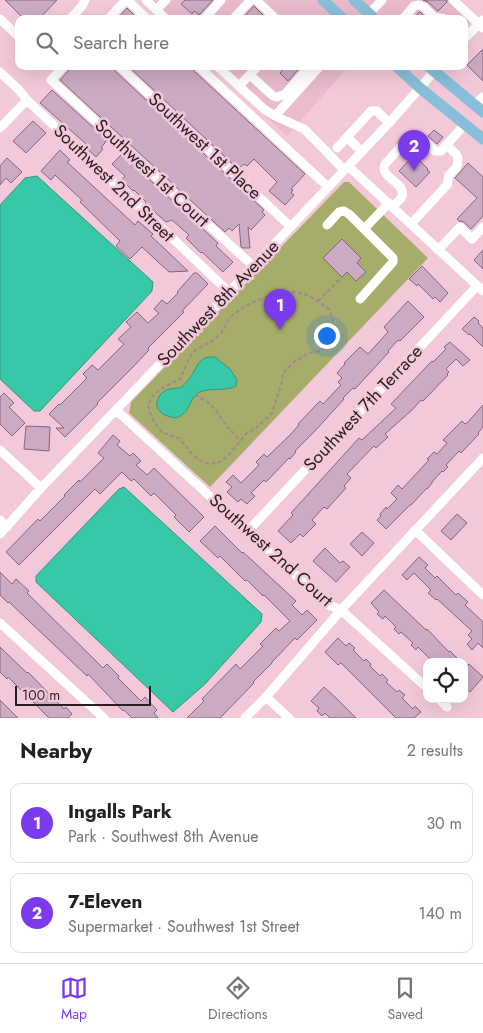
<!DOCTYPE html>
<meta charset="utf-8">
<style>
body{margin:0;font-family:Jost,sans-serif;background:#f2f2f2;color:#202124}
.controls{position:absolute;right:15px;bottom:15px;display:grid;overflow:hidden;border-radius:10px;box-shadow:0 5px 20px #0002}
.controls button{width:45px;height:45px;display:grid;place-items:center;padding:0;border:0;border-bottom:1px solid #e0e0e0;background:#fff;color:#202124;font:25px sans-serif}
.scale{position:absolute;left:15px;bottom:12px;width:136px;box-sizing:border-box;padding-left:5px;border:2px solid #2c1d23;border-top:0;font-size:14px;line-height:18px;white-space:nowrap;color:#2c1d23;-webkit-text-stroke:4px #f3c9d9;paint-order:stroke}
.you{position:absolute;left:326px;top:335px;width:18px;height:18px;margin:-12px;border:4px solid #fff;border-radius:50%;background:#1a73e8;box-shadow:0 0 0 8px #1a73e833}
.badge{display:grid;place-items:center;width:32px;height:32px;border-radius:50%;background:#7c3aed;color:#fff;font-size:16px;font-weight:700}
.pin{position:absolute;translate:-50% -41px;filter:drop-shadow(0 1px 2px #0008)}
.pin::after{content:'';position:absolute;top:26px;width:18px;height:15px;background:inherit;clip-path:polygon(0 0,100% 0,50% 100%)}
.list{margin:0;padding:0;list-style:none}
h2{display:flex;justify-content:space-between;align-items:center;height:65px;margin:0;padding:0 20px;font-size:21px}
h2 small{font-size:16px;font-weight:400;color:#757577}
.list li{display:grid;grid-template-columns:32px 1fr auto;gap:15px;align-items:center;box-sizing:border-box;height:80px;margin:0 10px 10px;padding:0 10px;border:1px solid #e0e0e0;border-radius:10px}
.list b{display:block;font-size:19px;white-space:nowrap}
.list p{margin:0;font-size:16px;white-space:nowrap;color:#757577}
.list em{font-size:16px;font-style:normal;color:#757577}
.icon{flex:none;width:28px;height:28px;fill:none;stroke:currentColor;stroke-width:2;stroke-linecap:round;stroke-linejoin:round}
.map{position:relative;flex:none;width:483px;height:718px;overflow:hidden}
.search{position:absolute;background:#fff;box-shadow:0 5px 20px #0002;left:15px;right:15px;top:15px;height:55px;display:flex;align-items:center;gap:12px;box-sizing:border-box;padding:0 18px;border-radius:10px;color:#757577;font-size:19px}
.sheet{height:245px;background:#fff}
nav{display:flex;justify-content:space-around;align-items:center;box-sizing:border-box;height:70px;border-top:1px solid #e0e0e0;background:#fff;font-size:14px;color:#757577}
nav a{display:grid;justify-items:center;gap:2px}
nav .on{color:#7c3aed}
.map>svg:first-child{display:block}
.built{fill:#eabacd}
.green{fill:#a6ad6a}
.water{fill:#36c8a7;stroke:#33957f}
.building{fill:#cbaac4;stroke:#84667e}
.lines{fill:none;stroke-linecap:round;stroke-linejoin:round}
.path{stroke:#a48591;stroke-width:2;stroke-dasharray:4 2.5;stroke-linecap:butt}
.minor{stroke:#fff;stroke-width:9}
.major{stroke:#88bed9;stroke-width:11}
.labels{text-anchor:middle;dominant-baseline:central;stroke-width:5;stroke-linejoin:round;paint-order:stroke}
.street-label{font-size:18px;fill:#2c1d23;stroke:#f3c9d9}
</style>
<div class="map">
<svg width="483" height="718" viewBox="0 0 483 718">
<rect width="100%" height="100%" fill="#f3c9d9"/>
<!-- built -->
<path class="built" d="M153,0H447L471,22L464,29V19H159L146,7Z
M211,66H349L287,136Z"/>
<!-- green -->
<path class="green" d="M344,182H349L428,258L210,487L129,413L131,402Z"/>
<!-- water -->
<path class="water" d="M37,176L153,282L152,291L40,411H34L0,379V205L25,178Z
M208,357H215L230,369L237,380L236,386C225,392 212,387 200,392C192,396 191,404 186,411C184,414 180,416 176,418C168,417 155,413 157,402C158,398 160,394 163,392C168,388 176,389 182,387C186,382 191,378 193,373C198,364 199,360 208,357Z
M124,487L262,614L261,622L205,684L173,712L36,582V576L119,489Z"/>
<!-- building -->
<path class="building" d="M5,0H57L39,19H30L26,15L23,18Z
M185,0H213L199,15L194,11L192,14L181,4Z
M423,0H447V2L438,11L428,2Z
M254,6L267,19H242Z
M127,8L134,15L131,19H117Z
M419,12H420L427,19H413Z
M483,49V81L467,65Z
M70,66H113L115,71L264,210L262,212L265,215L251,230L248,227L250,248H243L241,247L239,224L232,231L229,228L225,232L60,80L69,70Z
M128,66H191L194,71L305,174L291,189L293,190L291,193L294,195L285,205L269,191L277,182L254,159L247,166L244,164L238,169Z
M286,66H301L288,81L280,73Z
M52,90L107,140L101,148L103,149L96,157L84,146L86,144L40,103Z
M33,121L46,133L26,153L13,141Z
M434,130L443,137L437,144L428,136Z
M60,150L70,160L67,162L135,225L138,221L153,234L151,236L188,271L169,272L142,247L130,259L116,246L120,241L80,202L82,200L55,175L51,180L41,171Z
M122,154L218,243L216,246L233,262L223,272L202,252L201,253L186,238L189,235L172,220L166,222L145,203L146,202L134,190L133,191L122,180L125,176L112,164Z
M413,156L416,159L417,158L428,169L427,170L430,172L416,187L399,171Z
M7,158L22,172L11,183L6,178L0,185V166Z
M468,163L483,177V216L471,229L464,222L459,221L457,219L477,198L455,178Z
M342,239L361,258L357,263L366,272L356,281L347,272L342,277L323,258Z
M483,250V269L474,260Z
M422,266L448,293L440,302L435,297L433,299L418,284L417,286L409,279Z
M194,273H197L208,284L182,311L184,312L148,348L149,350L132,368L97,403L98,404L65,437L56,428H64L49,414L59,404L60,405L87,378L83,374L92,365L98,370L124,344L118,339L131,327L126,322L137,312L148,323L159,313L154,309L162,300L167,304L178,293L177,292Z
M408,301L424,317L400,341L398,340L388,351L389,352L355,389L353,388L343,398L344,399L314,432L295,451L296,452L290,459L289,458L266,482L264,480L251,493L255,496L247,504L241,499L238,502L227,492L232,487L226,482L233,475L241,483L259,465L256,462L264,454L267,457L290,435L299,425L298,424L320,401L323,404L341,385L338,382L342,378L337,373L345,364L344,363L360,347L368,354L388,332L384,327Z
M474,317L479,321L478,323L483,328V347L470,334L469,335L462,329Z
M450,342L470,360L463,366L456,359L446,369L449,372L447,374L448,375L423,401L421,400L412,410L385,434L388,437L376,448L374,446L347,474L351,478L344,486L346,488L327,509L324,507L312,520L316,524L303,537L300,534L291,543L278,531L293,515L291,513L359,438L362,440L396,408L391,404L432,361L433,362L446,349L444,347Z
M4,393L14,403L9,407L25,423L12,436L0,424V397Z
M483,405V427L478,433L479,434L461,453L459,451L446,465L448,467L443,472L442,471L432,482V483L427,489V488L411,505H410L386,529L377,520L381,516L380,514L386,507L387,509L397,499L391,493L398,485L402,489L429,460L427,459L434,452L437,454L447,443L443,440L462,421L465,424L467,423Z
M26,426L50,427L49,451L24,449Z
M113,435L120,441L117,445L130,456L133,453L141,461L136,465L147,475L154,468L204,517L189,532L174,517L176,515L154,493L151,496L134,479L131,481L122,472L100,494L95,489L19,565L6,552L38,519L40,521L65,496L64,495L79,480L80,482L104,458L98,453Z
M457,514L467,523L451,540L441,531Z
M215,526L242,553L243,552L296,601L292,605L302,615L307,610L317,620L297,640L295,638L272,662V663L253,682L254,683L220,718H187L204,701L202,699L236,664L240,669L263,646L260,644L276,628L279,631L290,621L264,595L263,596L247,580L245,581L220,556L218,558L200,541Z
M362,532L374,543L362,556L350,544Z
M325,548L340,563L343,561L350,567L336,582L313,561Z
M419,557L428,565L425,568L435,578L437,576L456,595L458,593L468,602L465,605L483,622V648L478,643L472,650L467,644L472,639L468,635L472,631L437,599L436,600L428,593L431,590L414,573L407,580L402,575Z
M0,572L12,584L16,579L29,591L27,593L103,668L107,664L119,676L118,678L141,701L145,697L157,710L154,713L158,718H132L124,710L123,711L88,674L87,676L9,602L8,603L0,595Z
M384,590L426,630L427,629L449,652L450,651L461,662H433L418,647L416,650L411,645L413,643L401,632L399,634L394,629L396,627L385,616L383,619L377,614L379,612L371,603Z
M338,638L346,646L349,643L355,648L353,650L364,661L366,659L371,664L370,666L380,676L382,674L388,680L386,682L397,692L399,690L405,695L402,698L413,709L415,706L421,712L414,718H396L341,663L338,665L325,652Z
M0,647L27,673L28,672L64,709L66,707L72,714L68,718H49L8,677L7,679L0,672Z
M469,664L483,677L470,692L464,687V669Z
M324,687L336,698L356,718H330L325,713L322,716L317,711L319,708L311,701Z
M0,700L18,718H0Z"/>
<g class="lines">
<!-- path -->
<path class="path" d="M285,291L305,294L318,301L330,310L334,325L332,337L329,345L321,351L309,353L295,361L283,373L282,382L272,413L256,428L247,433L228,456L220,462L210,464L202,462L193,455L180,439L162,432L155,423L150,413L148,405L152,397L160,389L180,379C185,369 188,356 197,349C204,345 212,342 217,337C224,332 225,324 230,318C243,304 266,297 285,291Z
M318,301L342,277
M196,394L199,398C213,402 218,415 227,426C231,431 236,436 240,441"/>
<!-- minor -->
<path class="minor" d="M127,0L147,19
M146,0L166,19
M256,0L276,19
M453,0L483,28
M156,10L166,0
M369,14L382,0
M0,19L19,37
M70,19L82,6L85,0
M108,19L126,0
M204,19L221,0
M233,19L251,0
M403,19L414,6L419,5L424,7L434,17L445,19
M464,39L483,20
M64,66L51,80L253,266
M119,66L291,227
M198,66L328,187
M217,66L264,109L275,116L304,129L320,145L344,170
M0,72L19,90L27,100L229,292
M250,75L273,96L277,97L285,94L310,66
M239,86L258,66
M475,105L483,97
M275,116L320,66
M0,128L27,100
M347,137L361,151
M337,148L371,111H377L389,123
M348,166L483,291
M392,207C395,204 399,201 401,198C408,187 389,180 385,172C383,169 384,167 385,164L410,137C420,133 428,145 435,151H441L465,124
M411,224L447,185L449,175L457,167L458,158L456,154L446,145
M327,225L339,212L344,211L349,214L393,258V262L360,299
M364,229L389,203
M438,250L460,227L472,239L483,227
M116,410L327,604L341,610L427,688
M0,450L41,488
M0,520L7,527
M415,530L483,595
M248,531L477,286
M0,534L41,488L229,292L389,123L439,66
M0,623L104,718
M266,697L289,718
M439,699L447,707
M245,718L266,697L341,610L483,458"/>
<!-- major -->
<path class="major" d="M323,0L343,19
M354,0L375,19
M396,66L420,88L483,139
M428,66L483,112"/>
</g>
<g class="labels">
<!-- street labels -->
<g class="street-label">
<text transform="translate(205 146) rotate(43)">Southwest 1st Place</text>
<text transform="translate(152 173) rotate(43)">Southwest 1st Court</text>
<text transform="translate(114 183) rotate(44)">Southwest 2nd Street</text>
<text transform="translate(218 303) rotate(-46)">Southwest 8th Avenue</text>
<text transform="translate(363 408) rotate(-47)">Southwest 7th Terrace</text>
<text transform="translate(271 550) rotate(42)">Southwest 2nd Court</text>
</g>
</g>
</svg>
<div class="controls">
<button><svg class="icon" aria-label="locate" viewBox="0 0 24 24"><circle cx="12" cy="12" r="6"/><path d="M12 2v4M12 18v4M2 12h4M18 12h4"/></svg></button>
</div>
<div class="scale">100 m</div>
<div class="you"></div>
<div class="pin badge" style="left:280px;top:330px">1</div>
<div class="pin badge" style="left:414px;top:171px">2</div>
<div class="search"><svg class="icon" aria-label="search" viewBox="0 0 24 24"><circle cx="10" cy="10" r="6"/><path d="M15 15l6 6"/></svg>Search here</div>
</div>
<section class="sheet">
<h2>Nearby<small>2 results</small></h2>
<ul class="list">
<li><span class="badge">1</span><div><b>Ingalls Park</b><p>Park · Southwest 8th Avenue</p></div><em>30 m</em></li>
<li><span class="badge">2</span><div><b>7-Eleven</b><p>Supermarket · Southwest 1st Street</p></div><em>140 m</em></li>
</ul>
</section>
<nav>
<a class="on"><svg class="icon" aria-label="map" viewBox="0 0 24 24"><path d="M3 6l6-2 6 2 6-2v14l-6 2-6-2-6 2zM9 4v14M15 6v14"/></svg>Map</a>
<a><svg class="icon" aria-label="directions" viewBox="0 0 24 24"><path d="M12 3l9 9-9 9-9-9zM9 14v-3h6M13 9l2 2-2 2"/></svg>Directions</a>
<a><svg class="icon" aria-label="saved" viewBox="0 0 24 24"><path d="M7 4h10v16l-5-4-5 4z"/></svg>Saved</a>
</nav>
